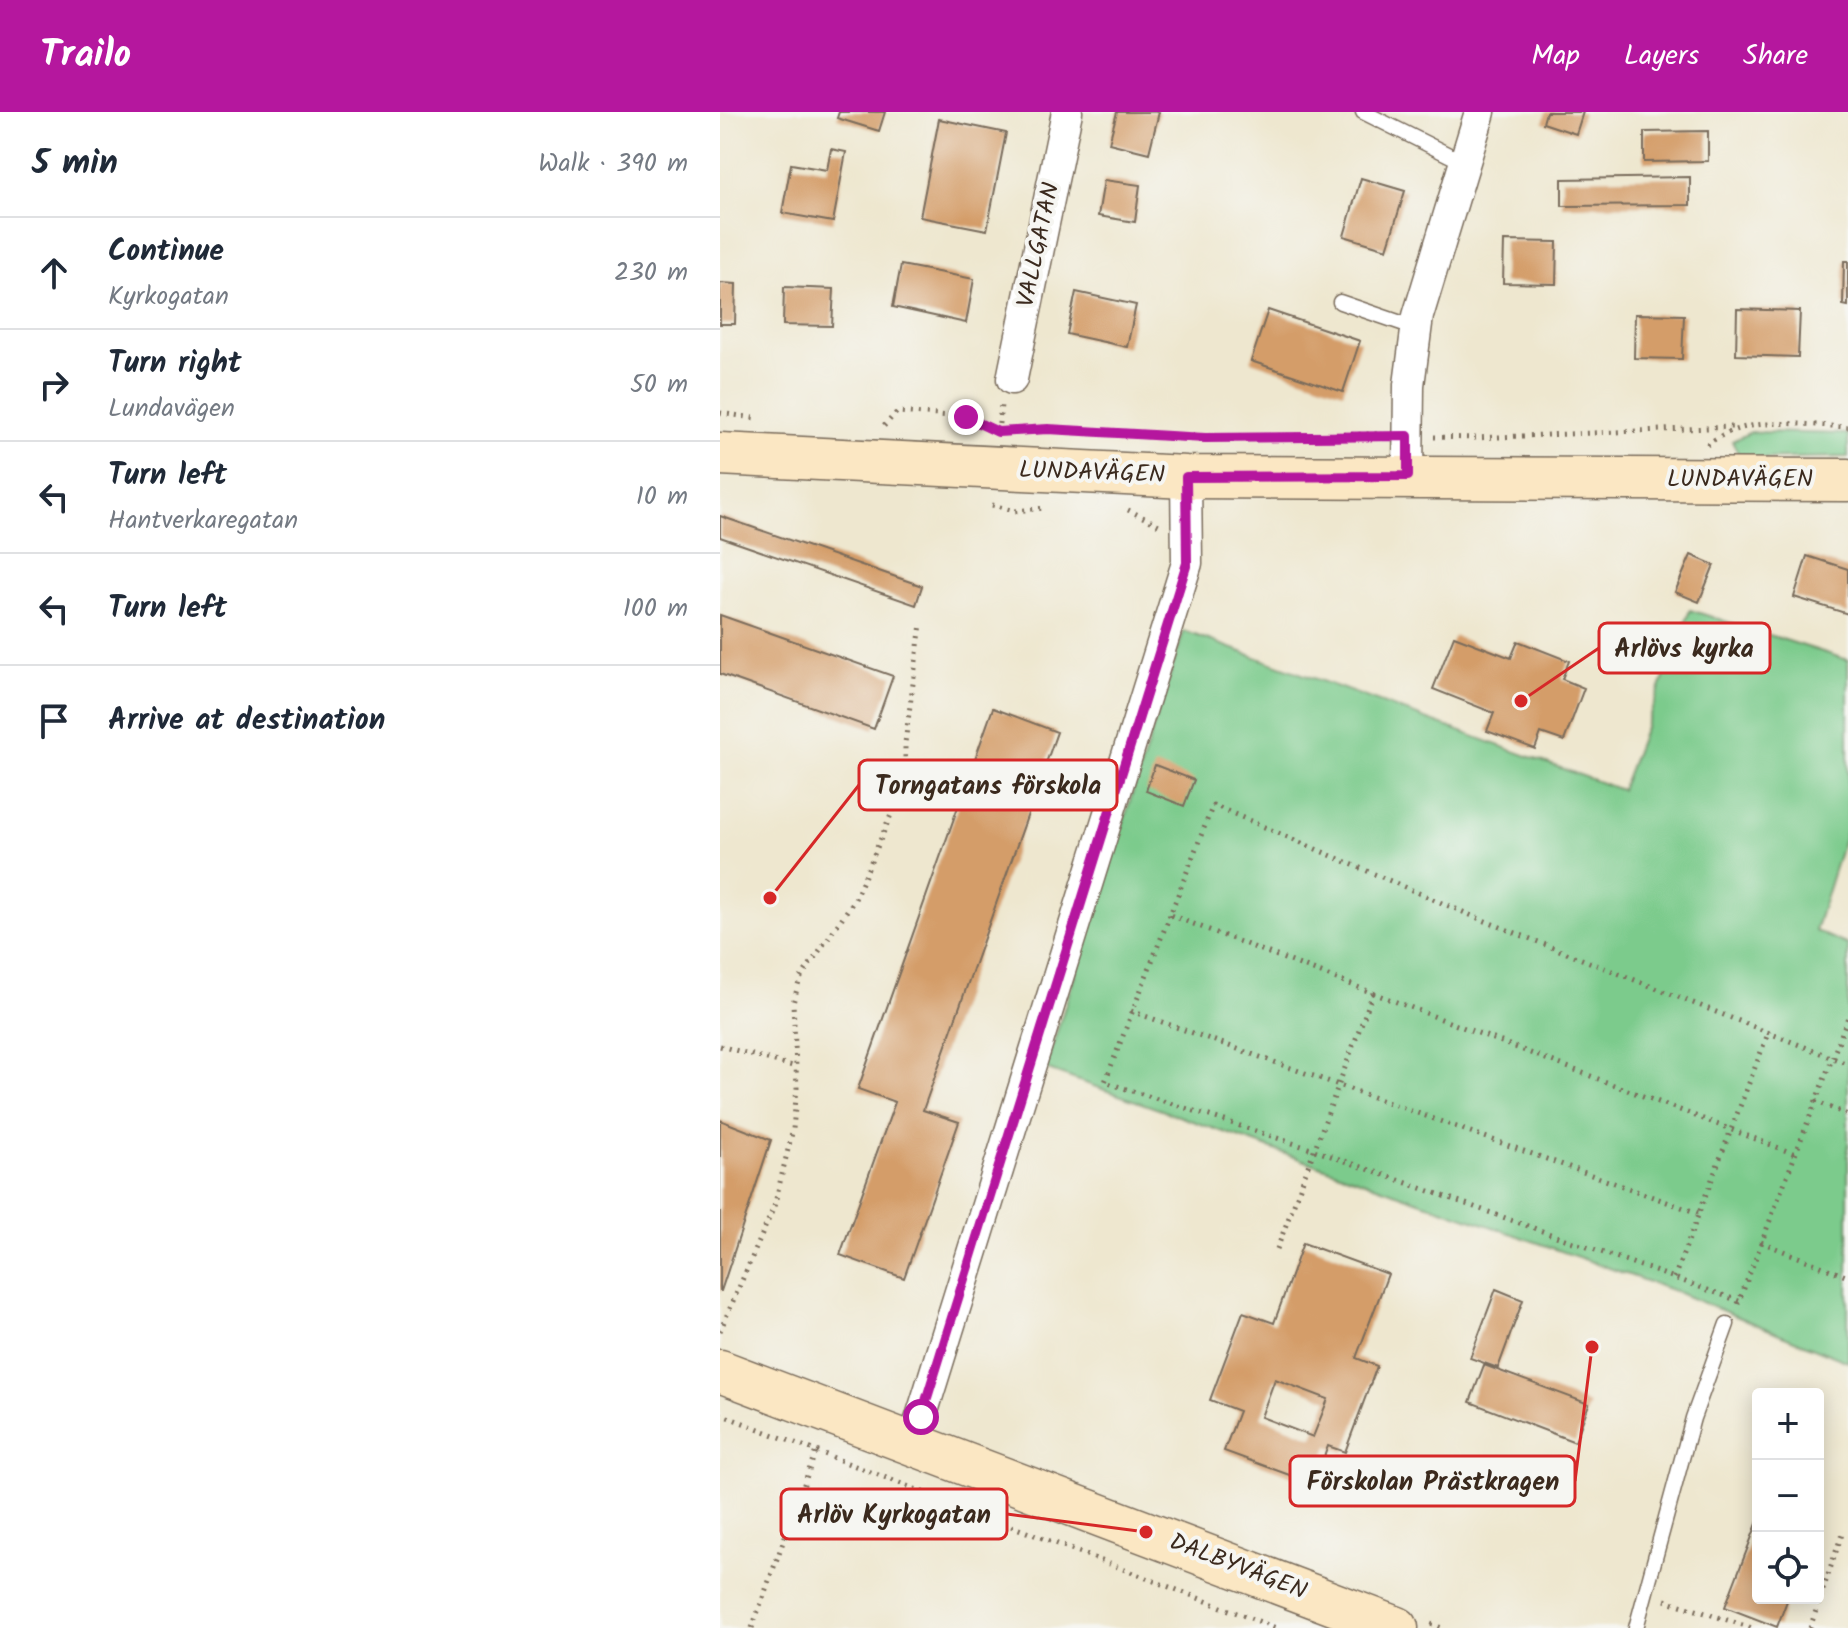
<!DOCTYPE html>
<meta charset="utf-8">
<style>
body{margin:0;font-family:Kalam,sans-serif;background:#f2f2f3;color:#1f2937}
.controls{position:absolute;right:24px;bottom:24px;display:grid;overflow:hidden;border-radius:8px;box-shadow:0 4px 20px #0003}
.controls button{width:72px;height:72px;display:grid;place-items:center;padding:0;border:0;border-bottom:2px solid #e0e1e3;background:#fff;color:#1f2937;font:40px sans-serif}
.stop{position:absolute;width:24px;height:24px;margin:-18px;border:6px solid #b5179e;border-radius:50%;background:#fff}
.stop.end{background:#b5179e;border-color:#fff;box-shadow:0 2px 8px #0008}
.list{margin:0;padding:0;list-style:none}
h2{display:flex;justify-content:space-between;align-items:center;height:104px;margin:0;padding:0 32px;font-size:34px}
h2 small{font-size:26px;font-weight:400;color:#747a83}
.list li{display:grid;grid-template-columns:52px 1fr auto;gap:24px;align-items:center;box-sizing:border-box;height:112px;padding:0 32px;border-top:2px solid #e0e1e3}
.list b{display:block;font-size:30px;white-space:nowrap}
.list p{margin:0;font-size:26px;white-space:nowrap;color:#747a83}
.list em{font-size:26px;font-style:normal;color:#747a83}
.icon{flex:none;width:44px;height:44px;fill:none;stroke:currentColor;stroke-width:2;stroke-linecap:round;stroke-linejoin:round}
.map{position:relative;flex:none;width:1128px;height:1516px;overflow:hidden}
header{display:flex;align-items:center;gap:48px;box-sizing:border-box;height:112px;padding:0 40px;background:#b5179e;color:#fff}
header strong{font-size:38px}
nav{display:flex;gap:44px;margin-inline-start:auto;font-size:28px}
main{display:flex}
aside{flex:1;background:#fff}
.map>svg:first-child{display:block}
.green{fill:#7bcb8c;stroke:#5b7a55;stroke-width:2}
.building{fill:#d49d69;fill-rule:evenodd}
.lines{fill:none;stroke-linecap:round;stroke-linejoin:round}
.lane-casing{stroke:#7a6c5c;stroke-width:17}
.street-casing{stroke:#7a6c5c;stroke-width:33}
.secondary-casing{stroke:#7a6c5c;stroke-width:45}
.path{stroke:#7a6c5c;stroke-width:5;stroke-dasharray:2 6;stroke-linecap:butt}
.lane{stroke:#fff;stroke-width:14}
.street{stroke:#fff;stroke-width:30}
.secondary{stroke:#fbe7c3;stroke-width:42}
.route{stroke:#b5179e;stroke-width:10}
.labels{text-anchor:middle;dominant-baseline:central;stroke-width:8;stroke-linejoin:round;paint-order:stroke}
.street-label{font-size:24px;fill:#3b2a1e;stroke:#f6f6f2}
.leader{fill:none;stroke:#d62828;stroke-width:3}
.callout-dot{fill:#d62828;stroke:#f6f6f2;stroke-width:3}
.callout{fill:#f6f6f2;stroke:#d62828;stroke-width:3}
.callout-label{font-size:26px;text-anchor:middle;font-weight:bold;fill:#3b2a1e}
</style>
<header>
<strong>Trailo</strong>
<nav><a>Map</a><a>Layers</a><a>Share</a></nav>
</header>
<main>
<aside>
<h2>5 min<small>Walk · 390 m</small></h2>
<ul class="list">
<li><svg class="icon" aria-label="ahead" viewBox="0 0 24 24"><path d="M12 20V5M6 11l6-6 6 6"/></svg><div><b>Continue</b><p>Kyrkogatan</p></div><em>230 m</em></li>
<li><svg class="icon" aria-label="right" viewBox="0 0 24 24"><path d="M7 20v-9h11M14 6l5 5-5 5"/></svg><div><b>Turn right</b><p>Lundavägen</p></div><em>50 m</em></li>
<li><svg class="icon" aria-label="left" viewBox="0 0 24 24"><path d="M17 20v-9H6M10 6l-5 5 5 5"/></svg><div><b>Turn left</b><p>Hantverkaregatan</p></div><em>10 m</em></li>
<li><svg class="icon" aria-label="left" viewBox="0 0 24 24"><path d="M17 20v-9H6M10 6l-5 5 5 5"/></svg><div><b>Turn left</b></div><em>100 m</em></li>
<li><svg class="icon" aria-label="arrive" viewBox="0 0 24 24"><path d="M6 21V4h12l-3 4 3 4H6"/></svg><div><b>Arrive at destination</b></div></li>
</ul>
</aside>
<div class="map">
<svg width="1128" height="1516" viewBox="0 0 1128 1516">
<rect width="100%" height="100%" fill="#f6f6f2"/>
<filter id="ink" filterUnits="userSpaceOnUse"><feTurbulence type="fractalNoise" baseFrequency=".0125" numOctaves="2"/><feDisplacementMap in="SourceGraphic" scale="16" xChannelSelector="R" yChannelSelector="G"/><feConvolveMatrix kernelMatrix="1 2 1 2 8 2 1 2 1" color-interpolation-filters="sRGB"/></filter>
<filter id="wash" filterUnits="userSpaceOnUse"><feTurbulence type="fractalNoise" baseFrequency=".006" numOctaves="4" result="noise"/><feDisplacementMap in="SourceGraphic" scale="32" xChannelSelector="R" yChannelSelector="G"/><feGaussianBlur stdDeviation="1.8" result="paint"/><feColorMatrix in="noise" values="0 0 0 0 0 0 0 0 0 0 0 0 0 0 0 0 0 1.4 0 .05"/><feComposite in="paint" operator="in"/></filter>
<g filter="url(#wash)">
<rect width="100%" height="100%" fill="#eee7cf"/>
<!-- green -->
<path class="green" d="M1031,320L1128,322V345L1021,347L1012,329Z
M970,498L1128,548V714L1095,819L1128,833V1250L957,1180L325,957L464,519L901,678Z"/>
<g id="blocks">
<!-- building -->
<path class="building" d="M119,0H165L159,19L117,6Z
M397,0H439L429,41L389,31Z
M826,0H863L856,22L823,11Z
M219,7L286,21L267,118L200,105Z
M988,19V49L924,50V20Z
M111,37L126,40L113,110L62,101L71,52L107,58Z
M970,65V93L842,94V67Z
M641,66L685,79L667,137L624,124Z
M384,68L420,73L415,110L378,104Z
M784,129L837,130L836,172L783,171Z
M1124,149H1128V194L1123,193Z
M181,153L254,167L246,211L173,195Z
M0,171L16,172L15,212H0Z
M64,175L114,177L112,214L63,213Z
M356,180L416,193L407,235L347,222Z
M1017,197L1080,199L1078,245L1016,243Z
M548,198L640,229L623,280L531,249Z
M915,202L964,203L962,247L914,246Z
M0,404L202,474L196,493L0,425Z
M971,443L994,453L979,490L955,480Z
M1087,444L1128,457V502L1074,485Z
M0,503L173,564L154,617L0,562Z
M734,524L791,546L798,529L849,549L842,567L864,576L844,629L821,621L815,637L767,619L774,601L713,577Z
M273,596L337,620L203,998L239,1010L184,1166L120,1143L175,990L138,977Z
M435,653L474,668L464,694L426,679Z
M0,1008L51,1028L1,1179H0Z
M583,1131L668,1162L636,1246L657,1254L625,1340L608,1334L594,1372L504,1339L519,1299L490,1288L523,1200L554,1211ZM555,1267L608,1287L593,1325L541,1305Z
M776,1177L803,1188L778,1256L750,1246Z
M764,1253L869,1292L855,1330L750,1290Z
M1038,1409V1486H1068L1057,1515L1005,1495Z"/>
</g>
</g>
<g filter="url(#ink)">
<use href="#blocks" fill-opacity="0" stroke="#7a6c5c" stroke-width="2"/>
<g class="lines">
<defs>
<path id="lane" d="M643,0L745,51
M620,190L696,216
M916,1516L973,1306L1007,1212"/>
<path id="street" d="M292,267L347,0
M688,364L689,273L698,204L760,0
M193,1331L467,451L466,365"/>
<path id="secondary" d="M0,342L466,365L1128,368
M0,1259L677,1516"/>
</defs>
<!-- lane casing -->
<use href="#lane" class="lane-casing"/>
<!-- street casing -->
<use href="#street" class="street-casing"/>
<!-- secondary casing -->
<use href="#secondary" class="secondary-casing"/>
<!-- path -->
<path class="path" d="M0,301L34,306
M164,314L177,300L246,305L277,319
M295,319L328,317L485,326L661,322
M278,320L281,293
M714,325L755,326L1012,315
M987,333C1026,302 1080,313 1128,315
M272,393L295,399L325,396
M408,398L439,413
M450,803L385,970L594,1038L1019,1189
M653,881L1075,1042
M411,899L978,1101
M0,934L76,955
M1095,989L1128,1003
M1041,1130L1128,1165
M557,1137L653,881L450,803L493,693L750,803L1128,952
M954,1166L1049,919
M1018,1192L1128,905
M0,1219L54,1095L73,1017L77,976L73,891L80,867L135,787L185,670V631L201,512
M0,1302L556,1516
M945,1488L1032,1516
M711,1512L722,1516
M32,1516L97,1336
M1090,1516L1122,1422"/>
<!-- lane -->
<use href="#lane" class="lane"/>
<!-- street -->
<use href="#street" class="street"/>
<!-- secondary -->
<use href="#secondary" class="secondary"/>
</g>
</g>
<g class="lines" filter="url(#ink)">
<!-- route -->
<path class="route" d="M201,1305L467,451L466,365L688,364V324L485,326L328,317L278,320L246,305"/>
</g>
<g class="labels">
<!-- street labels -->
<g class="street-label">
<text transform="translate(319 133) rotate(-78)">VALLGATAN</text>
<text transform="translate(372 361) rotate(2)">LUNDAVÄGEN</text>
<text x="1020" y="367">LUNDAVÄGEN</text>
<text transform="translate(518 1455) rotate(21)">DALBYVÄGEN</text>
</g>
</g>
<!-- callouts -->
<path class="leader" d="M801 589L879 536M50 786L139 673M872 1235L855 1369M426 1420L287 1402"/>
<g class="callout-dot">
<circle cx="801" cy="589" r="8"/>
<circle cx="50" cy="786" r="8"/>
<circle cx="872" cy="1235" r="8"/>
<circle cx="426" cy="1420" r="8"/>
</g>
<g class="callout">
<rect x="879" y="511" width="171" height="50" rx="8"/>
<rect x="139" y="648" width="258" height="50" rx="8"/>
<rect x="570" y="1344" width="285" height="50" rx="8"/>
<rect x="61" y="1377" width="226" height="50" rx="8"/>
</g>
<g class="callout-label">
<text x="964" y="545">Arlövs kyrka</text>
<text x="268" y="682">Torngatans förskola</text>
<text x="713" y="1378">Förskolan Prästkragen</text>
<text x="174" y="1411">Arlöv Kyrkogatan</text>
</g>
</svg>
<div class="controls">
<button>+</button>
<button>−</button>
<button><svg class="icon" aria-label="locate" viewBox="0 0 24 24"><circle cx="12" cy="12" r="6"/><path d="M12 2v4M12 18v4M2 12h4M18 12h4"/></svg></button>
</div>
<div class="stop" style="left:201px;top:1305px"></div>
<div class="stop end" style="left:246px;top:305px"></div>
</div>
</main>
